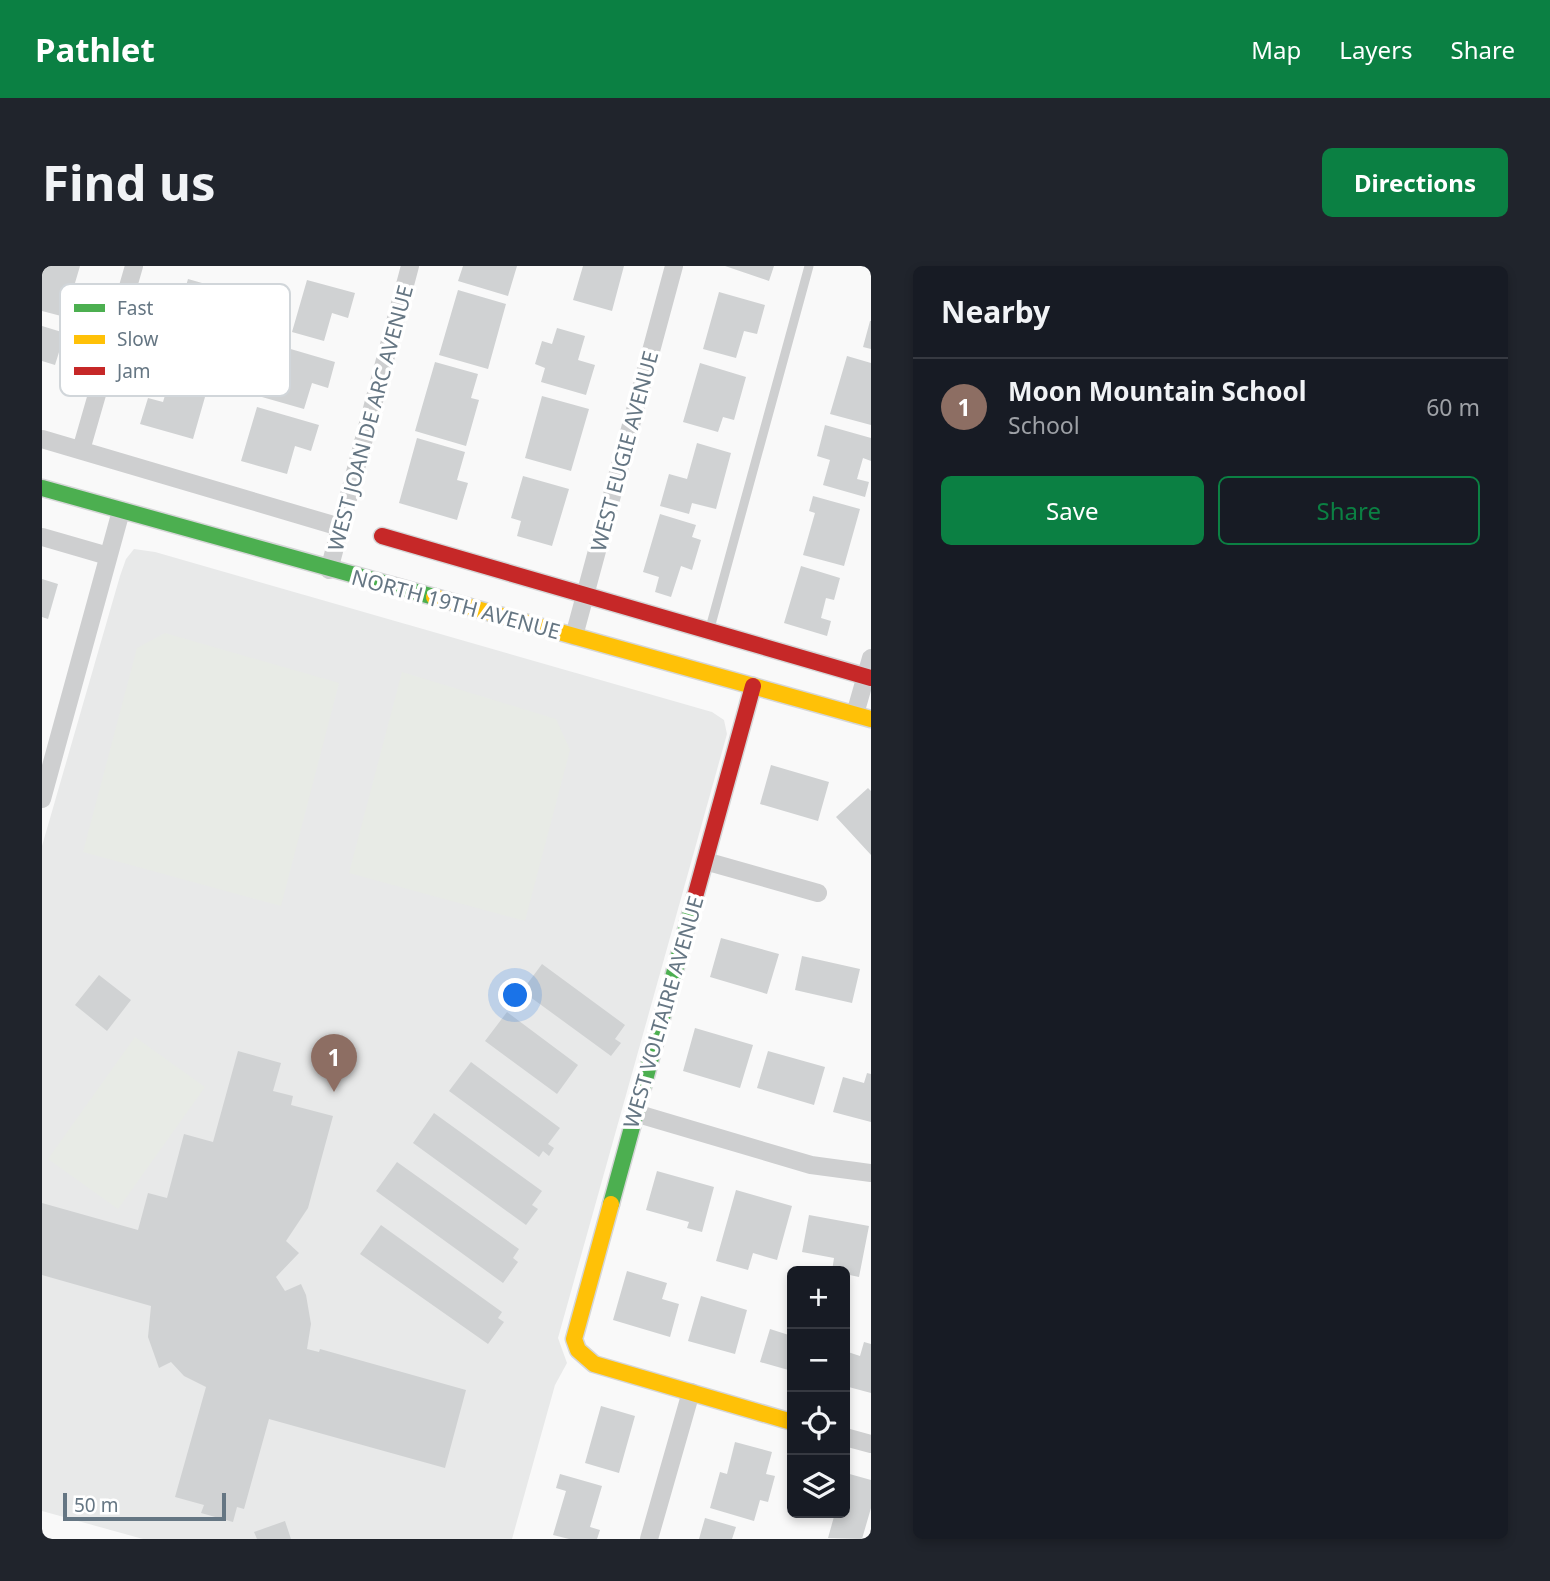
<!DOCTYPE html>
<meta charset="utf-8">
<style>
body{margin:0;font-family:"Noto Sans",sans-serif;background:#20242c;color:#f1f3f6}
.controls{position:absolute;right:21px;bottom:21px;display:grid;overflow:hidden;border-radius:10px;box-shadow:0 4px 10px #0003}
.controls button{width:63px;height:63px;display:grid;place-items:center;padding:0;border:0;border-bottom:2px solid #363941;background:#171b24;color:#f1f3f6;font:35px sans-serif}
.scale{position:absolute;left:21px;bottom:18px;width:163px;box-sizing:border-box;padding-left:7px;border:4px solid #657683;border-top:0;font-size:19px;line-height:24px;white-space:nowrap;color:#657683;-webkit-text-stroke:5px #fff;paint-order:stroke}
.you{position:absolute;left:474px;top:730px;width:24px;height:24px;margin:-18px;border:5px solid #fff;border-radius:50%;background:#1a73e8;box-shadow:0 0 0 10px #1a73e833}
.badge{display:grid;place-items:center;width:46px;height:46px;border-radius:50%;background:#0b8043;color:#fff;font-size:23px;font-weight:700}
.pin{position:absolute;translate:-50% -58px;filter:drop-shadow(0 2px 4px #0008)}
.pin::after{content:'';position:absolute;top:37px;width:24px;height:21px;background:inherit;clip-path:polygon(0 0,100% 0,50% 100%)}
.list{margin:0;padding:0;list-style:none}
h2{display:flex;justify-content:space-between;align-items:center;height:91px;margin:0;padding:0 28px;font-size:30px}
h2 small{font-size:23px;font-weight:400;color:#9ea1a6}
.list li{display:grid;grid-template-columns:46px 1fr auto;gap:21px;align-items:center;box-sizing:border-box;height:98px;padding:0 28px;border-top:2px solid #363941}
.list b{display:block;font-size:26px;white-space:nowrap}
.list p{margin:0;font-size:23px;white-space:nowrap;color:#9ea1a6}
.list em{font-size:23px;font-style:normal;color:#9ea1a6}
.actions{display:flex;gap:14px;padding:21px 28px}
.actions a{flex:1;padding:16px 0;border:2px solid #0b8043;border-radius:10px;text-align:center;font-size:24px;color:#0b8043}
.actions .main{background:#0b8043;color:#fff}
.icon{flex:none;width:38px;height:38px;fill:none;stroke:currentColor;stroke-width:2;stroke-linecap:round;stroke-linejoin:round}
.map{position:relative;flex:none;width:829px;height:1273px;overflow:hidden;border-radius:10px}
header{display:flex;align-items:center;gap:42px;box-sizing:border-box;height:98px;padding:0 35px;background:#0b8043;color:#fff}
header strong{font-size:33px}
nav{display:flex;gap:38px;margin-inline-start:auto;font-size:24px}
.intro{display:flex;align-items:center;justify-content:space-between;box-sizing:border-box;height:168px;padding:0 42px}
h1{margin:0;font-size:49px}
.button{padding:18px 32px;border-radius:10px;background:#0b8043;color:#fff;font-size:24px;font-weight:700}
main{display:flex;gap:42px;padding:0 42px}
aside{flex:1;background:#171b24;border-radius:10px;box-shadow:0 4px 10px #0003}
.map>svg:first-child{display:block}
.built{fill:#e8e9e9}
.green{fill:#e8ebe6}
.building{fill:#d0d2d3}
.lines{fill:none;stroke-linecap:round;stroke-linejoin:round}
.fast-casing{stroke:#d5d6d7;stroke-width:19}
.slow-casing{stroke:#d5d6d7;stroke-width:19}
.jam-casing{stroke:#d5d6d7;stroke-width:19}
.lane{stroke:#cecfd0;stroke-width:9}
.street{stroke:#cecfd0;stroke-width:18}
.fast{stroke:#4caf50;stroke-width:16}
.slow{stroke:#ffc107;stroke-width:16}
.jam{stroke:#c62828;stroke-width:16}
.labels{text-anchor:middle;dominant-baseline:central;stroke-width:7;stroke-linejoin:round;paint-order:stroke}
.street-label{font-size:21px;fill:#657683;stroke:#fff}
.key{fill:#fff;stroke:#d1d6da;stroke-width:2}
.key-label{font-size:19px;fill:#657683}
</style>
<header>
<strong>Pathlet</strong>
<nav><a>Map</a><a>Layers</a><a>Share</a></nav>
</header>
<div class="intro"><h1>Find us</h1><a class="button">Directions</a></div>
<main>
<div class="map">
<svg width="829" height="1273" viewBox="0 0 829 1273">
<rect width="100%" height="100%" fill="#f9f9f9"/>
<!-- built -->
<path class="built" d="M92,283L113,286L670,446L682,454L685,468L516,1072L525,1097L513,1119L470,1273H101L0,1245V580L78,310L84,293Z"/>
<!-- green -->
<path class="green" d="M123,367L297,417L239,640L41,586L95,382Z
M360,406L514,453L528,484L483,655L307,607Z
M93,771L163,821L76,943L6,893Z"/>
<!-- building -->
<path class="building" d="M0,0H38L23,51L0,45Z
M421,0H475L466,30L416,15Z
M541,0H582L570,45L531,34Z
M683,0H732L727,15Z
M146,13L188,25L169,93L126,81Z
M265,14L313,27L306,52L290,47L282,75L250,66Z
M416,24L464,38L446,103L397,89Z
M677,26L723,39L715,68L702,65L694,92L661,83Z
M828,55H829V83L821,81Z
M0,60L23,67L13,99L0,95Z
M515,62L543,70L536,94L553,99L544,129L499,116L503,102L493,98L500,75L510,78Z
M235,79L293,96L286,122L270,117L262,143L220,131Z
M805,90L829,97V159L788,148Z
M393,96L436,108L429,132L437,134L424,180L373,165Z
M658,97L704,111L692,154L681,151L676,166L641,156Z
M132,99L169,110L151,173L98,158L106,132L121,136Z
M500,130L547,143L529,205L483,192Z
M215,141L277,159L269,185L253,180L245,208L199,195Z
M783,159L829,172V195L821,192L815,213L827,216L823,231L781,219L788,194L775,190Z
M375,172L423,186L415,214L426,217L415,254L357,237Z
M655,177L689,187L674,243L650,237L647,248L618,240L627,208L645,213Z
M481,210L527,223L510,280L475,270L479,255L469,252Z
M771,230L818,243L802,300L761,289L773,247L767,245Z
M618,248L654,259L650,271L659,274L650,304L639,300L629,331L613,326L617,311L601,306Z
M759,300L798,312L792,334L784,332L779,352L789,355L785,370L742,357Z
M0,313L16,318L6,353L0,351Z
M729,499L787,516L776,555L718,538Z
M826,522L829,525V589L794,551Z
M679,672L737,688L725,728L668,711Z
M760,690L818,703L810,737L753,724Z
M500,698L583,759L573,773L579,777L569,790L480,725Z
M57,709L89,734L65,765L33,739Z
M465,746L536,799L515,828L443,775Z
M653,762L711,779L698,822L641,805Z
M196,785L239,797L231,825L251,830L249,839L291,850L266,942L244,975L257,987L234,1011L243,1025L259,1018L264,1029L269,1058L265,1083L277,1086L278,1083L424,1124L403,1202L227,1153L202,1243L195,1241L191,1256L159,1247L162,1239L133,1231L164,1121L142,1110L129,1096L117,1102L106,1071L109,1040L0,1009V937L96,964L106,927L125,932L142,868L171,876Z
M726,785L783,801L772,839L715,822Z
M429,796L518,862L506,878L512,882L507,890L501,885L497,891L407,825Z
M825,807L829,808V856L791,846L801,811L822,817Z
M392,847L500,925L490,939L496,943L484,959L371,877Z
M355,896L477,983L471,992L476,996L461,1017L334,925Z
M615,905L672,921L660,966L645,962L647,956L604,944Z
M694,924L750,940L735,994L711,987L706,1004L674,995Z
M767,949L827,960L817,1011L803,1008V1005H790L792,992L760,986Z
M339,959L460,1046L456,1052L462,1056L446,1078L318,988Z
M585,1005L625,1017L620,1033L637,1038L628,1071L571,1054Z
M659,1030L705,1044L693,1088L646,1075Z
M728,1063L750,1070V1105L718,1096Z
M822,1076L829,1078V1127L803,1120V1085L818,1090Z
M559,1140L593,1150L577,1207L543,1197Z
M693,1176L730,1186L724,1208L733,1210L726,1236L718,1234L712,1255L668,1242L678,1206L685,1208Z
M804,1207L829,1214V1242L820,1273L786,1272L793,1247H803Z
M518,1208L560,1220L548,1261L558,1264L555,1273H527L511,1269L524,1225L514,1222Z
M663,1252L694,1261L690,1273H657Z
M243,1255L249,1273H215L212,1266Z"/>
<g class="lines">
<defs>
<path id="fast" d="M0,222L392,331
M569,938L653,631"/>
<path id="slow" d="M392,331L829,453
M569,938L532,1073L536,1084L552,1098L750,1156"/>
<path id="jam" d="M340,270L829,412
M653,631L711,420"/>
</defs>
<!-- fast casing -->
<use href="#fast" class="fast-casing"/>
<!-- slow casing -->
<use href="#slow" class="slow-casing"/>
<!-- jam casing -->
<use href="#jam" class="jam-casing"/>
<!-- lane -->
<path class="lane" d="M668,362L767,0"/>
<!-- street -->
<path class="street" d="M0,173L298,261
M39,184L92,0
M0,271L66,290
M287,304L368,0
M532,370L632,0
M813,448L829,392
M0,533L79,245
M663,595L776,627
M593,847L769,899L829,907
M803,1171L829,1178
M607,1273L649,1126"/>
<!-- fast -->
<use href="#fast" class="fast"/>
<!-- slow -->
<use href="#slow" class="slow"/>
<!-- jam -->
<use href="#jam" class="jam"/>
</g>
<g class="labels">
<!-- street labels -->
<g class="street-label">
<text transform="translate(328 152) rotate(-75)">WEST JOAN DE ARC AVENUE</text>
<text transform="translate(582 185) rotate(-75)">WEST EUGIE AVENUE</text>
<text transform="translate(414 338) rotate(15)">NORTH 19TH AVENUE</text>
<text transform="translate(621 746) rotate(-74)">WEST VOLTAIRE AVENUE</text>
</g>
</g>
<!-- legend -->
<rect x="18" y="18" width="230" height="112" rx="10" class="key"/>
<rect x="32" y="38" width="31" height="8" fill="#4caf50"/>
<rect x="32" y="69" width="31" height="9" fill="#ffc107"/>
<rect x="32" y="101" width="31" height="8" fill="#c62828"/>
<g class="key-label">
<text x="75" y="49">Fast</text>
<text x="75" y="80">Slow</text>
<text x="75" y="112">Jam</text>
</g>
</svg>
<div class="controls">
<button>+</button>
<button>−</button>
<button><svg class="icon" aria-label="locate" viewBox="0 0 24 24"><circle cx="12" cy="12" r="6"/><path d="M12 2v4M12 18v4M2 12h4M18 12h4"/></svg></button>
<button><svg class="icon" aria-label="layers" viewBox="0 0 24 24"><path d="M12 4l9 5-9 5-9-5zM3 14l9 5 9-5"/></svg></button>
</div>
<div class="scale">50 m</div>
<div class="you"></div>
<div class="pin badge" style="left:292px;top:826px;background:#8d6e63">1</div>
</div>
<aside>
<h2>Nearby<small></small></h2>
<ul class="list">
<li><span class="badge" style="background:#8d6e63">1</span><div><b>Moon Mountain School</b><p>School</p></div><em>60 m</em></li>
</ul>
<div class="actions"><a class="main">Save</a><a>Share</a></div>
</aside>
</main>
